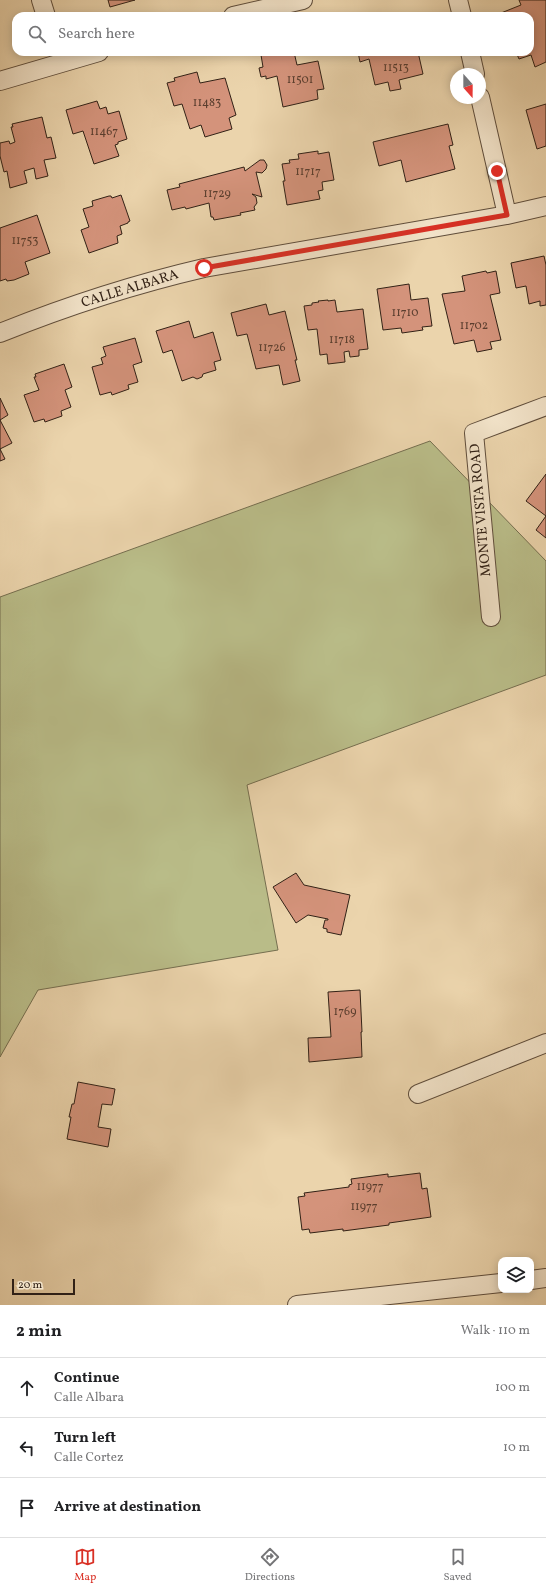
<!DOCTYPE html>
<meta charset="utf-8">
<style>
body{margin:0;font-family:Vollkorn,serif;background:#f2f2f2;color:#202124}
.controls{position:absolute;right:12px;bottom:12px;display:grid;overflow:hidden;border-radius:8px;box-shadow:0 2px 10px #0003}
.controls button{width:36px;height:36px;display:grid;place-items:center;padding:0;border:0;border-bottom:1px solid #e0e0e0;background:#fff;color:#202124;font:20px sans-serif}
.compass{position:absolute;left:450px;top:68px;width:36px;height:36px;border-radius:50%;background:#fff;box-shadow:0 2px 10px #0003;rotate:159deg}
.scale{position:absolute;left:12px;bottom:10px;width:63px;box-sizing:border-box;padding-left:4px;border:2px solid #312116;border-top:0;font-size:11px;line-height:14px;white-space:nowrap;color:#312116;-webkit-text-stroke:3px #f2e3c9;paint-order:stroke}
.stop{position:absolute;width:12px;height:12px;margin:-9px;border:3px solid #d93025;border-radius:50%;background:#fff}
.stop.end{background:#d93025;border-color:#fff;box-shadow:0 1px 4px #0008}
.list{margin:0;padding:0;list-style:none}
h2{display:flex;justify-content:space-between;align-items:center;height:52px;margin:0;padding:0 16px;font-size:17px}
h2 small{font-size:13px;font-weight:400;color:#757577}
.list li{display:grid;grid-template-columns:26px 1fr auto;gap:12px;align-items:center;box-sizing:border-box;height:60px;padding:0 16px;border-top:1px solid #e0e0e0}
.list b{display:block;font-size:15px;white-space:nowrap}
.list p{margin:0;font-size:13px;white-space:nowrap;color:#757577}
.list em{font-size:13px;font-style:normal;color:#757577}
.icon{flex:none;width:22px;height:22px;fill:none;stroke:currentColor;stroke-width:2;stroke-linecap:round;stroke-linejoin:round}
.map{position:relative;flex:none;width:546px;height:1305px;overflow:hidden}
.search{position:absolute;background:#fff;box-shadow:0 2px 10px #0003;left:12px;right:12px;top:12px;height:44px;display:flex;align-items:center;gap:10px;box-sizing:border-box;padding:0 14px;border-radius:12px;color:#757577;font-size:15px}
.sheet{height:232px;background:#fff}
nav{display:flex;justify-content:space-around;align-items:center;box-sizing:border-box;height:56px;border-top:1px solid #e0e0e0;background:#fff;font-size:11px;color:#757577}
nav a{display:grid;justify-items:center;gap:2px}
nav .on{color:#d93025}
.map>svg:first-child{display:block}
.green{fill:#b9bc88;stroke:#756e4f}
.building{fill:#d4937b;stroke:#312116}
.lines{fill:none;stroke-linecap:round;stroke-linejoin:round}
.street-casing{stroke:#604e3c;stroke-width:20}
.street{stroke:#f2e3c9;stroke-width:18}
.route{stroke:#d93025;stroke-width:5}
.labels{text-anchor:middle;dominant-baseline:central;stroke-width:3;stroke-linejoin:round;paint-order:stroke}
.number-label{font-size:12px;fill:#5a3e2f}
.street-label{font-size:14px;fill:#312116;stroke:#f2e3c9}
</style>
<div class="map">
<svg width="546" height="1305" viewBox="0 0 546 1305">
<rect width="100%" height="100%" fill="#ebd4ac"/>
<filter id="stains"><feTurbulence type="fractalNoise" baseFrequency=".005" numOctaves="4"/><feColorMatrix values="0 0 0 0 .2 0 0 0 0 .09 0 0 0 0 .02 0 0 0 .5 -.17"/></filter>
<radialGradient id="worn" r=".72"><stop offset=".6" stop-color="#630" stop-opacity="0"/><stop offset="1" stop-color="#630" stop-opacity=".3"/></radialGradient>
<!-- green -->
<path class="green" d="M430,441L546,561V675L247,785L278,950L38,990L0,1057V597Z"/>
<!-- building -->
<path class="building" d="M108,0H135L110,7Z
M519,0H546V62L535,67L531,55L519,59L516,52H530V16H502L501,13L521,5Z
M275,52H294L297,65L318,61L324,89L317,90L318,99L283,107L277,76L266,79V76L261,77L259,68L263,67L261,55Z
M358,52H418L423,74L399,80L401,89L390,91L388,82L375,85L369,59L360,62Z
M197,72L200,83L225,78L236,115L229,118L232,129L205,137L201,125L190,129L182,104L174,106L167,83L175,81L174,78Z
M97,101L100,109L106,107L108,114L119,111L127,139L118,142V144L115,145L119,156L94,164L83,131L73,134L66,110Z
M546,104V146L537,149L526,110Z
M42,117L47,138L51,137L56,158L44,160L48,176L36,179L34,168L24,171L27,183L10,188L7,171L4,172L0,156V143L9,141L10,144L15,142L11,127H13L12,124Z
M448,124L453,145L449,146L455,169L406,182L401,160L379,166L373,142Z
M318,151V154L329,152L334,180L322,182L323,190L318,191L320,199L287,205L283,181H285L282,164L290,163L289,160L299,159L298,154Z
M260,160H264L267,165L266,169L262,173L256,172L262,197L252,194L256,197L257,203L254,207L255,210L240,213L241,215L214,220L213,217H211L209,203L186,209L185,207L172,210L167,190L180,187L179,184L244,167L245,171Z
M121,195L130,221L128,222V223L120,226L122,234L117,236L118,243L89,253L81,230L89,227L83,209L93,206L92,201L109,196H111L112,198Z
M37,215L50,253L25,262L29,274L14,280L7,281L6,279L0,281V228Z
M544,256L546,265V305L540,306V301L529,304L526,286L516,288L511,263Z
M486,271L487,273L496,271L500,293L490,295L501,340L490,342L492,349L477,352L474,340L454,344L442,294L465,291L462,276Z
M409,284L411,300L428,298L432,326L422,327L423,330L402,333L401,328L383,330L377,289Z
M328,300V301L335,300L337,312L363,309L368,349L359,350V356L350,357L349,351L344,352L345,362L328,364L327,354L320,355L317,329L308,330L304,306L312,305V303L319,302L318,301Z
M266,304L269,315L285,311L297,360H295L300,381L283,385L279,365L256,369L247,334L237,336L231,313Z
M189,321L194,338L213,332L221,360L214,362L216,370L203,374L202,377L197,379L193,377L182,381L172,350L163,353L156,331Z
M135,338L142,362L133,365L138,382L128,385L129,389L112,395L111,392L100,395L92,367L103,364L101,358L106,356L103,347Z
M64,364L72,387L65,390L71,407L61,411L62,416L45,422L44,419L34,422L24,395L39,390L34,377H36L35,374Z
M0,398L8,415L0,420L12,443L0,449L5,459L0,461Z
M546,474V516L526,501Z
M546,516V538L536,530Z
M296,873L304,885L350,895L341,935L327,932V929L323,928L325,920H328V919L308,915L296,923L273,887Z
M360,990L362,1032H361L362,1057L309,1062L308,1038L331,1037L328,992Z
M78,1082L115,1089L112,1105L102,1104L98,1127L111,1129L108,1147L67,1139L71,1117H69L72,1104H74Z
M420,1173L422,1189L427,1188L431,1217L389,1223V1225L343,1231V1229L310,1233L309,1229L302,1230L298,1197L305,1196L304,1193L349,1187V1185L352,1184L351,1179L388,1174V1177Z"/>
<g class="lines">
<defs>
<path id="street" d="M41,0L46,16
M458,0L462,16
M233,16L303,0
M470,52L475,74
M0,81L99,52
M480,97L507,215
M0,333C67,306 135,284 204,268L507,215L546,206
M491,617L474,433L546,406
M418,1094L546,1043
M531,1280L546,1278
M297,1305L501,1283"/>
</defs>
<!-- street casing -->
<use href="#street" class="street-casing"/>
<!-- street -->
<use href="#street" class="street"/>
</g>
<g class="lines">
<!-- route -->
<path class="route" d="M204,268L507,215L497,171"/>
</g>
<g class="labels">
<!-- number labels -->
<g class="number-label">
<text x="396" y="68">11513</text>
<text x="300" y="80">11501</text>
<text x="207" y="103">11483</text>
<text x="104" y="132">11467</text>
<text x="308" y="172">11717</text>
<text x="217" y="194">11729</text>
<text x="25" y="241">11753</text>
<text x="405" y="313">11710</text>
<text x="474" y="326">11702</text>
<text x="342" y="340">11718</text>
<text x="272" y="348">11726</text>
<text x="345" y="1012">1769</text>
<text x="370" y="1187">11977</text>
<text x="364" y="1207">11977</text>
</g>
<!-- street labels -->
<g class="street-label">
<text transform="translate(130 289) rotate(-17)">CALLE ALBARA</text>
<text transform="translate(481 510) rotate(-95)">MONTE VISTA ROAD</text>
</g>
</g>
<rect width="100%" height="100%" filter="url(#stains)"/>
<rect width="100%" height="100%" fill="url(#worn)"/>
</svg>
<div class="controls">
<button><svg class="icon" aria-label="layers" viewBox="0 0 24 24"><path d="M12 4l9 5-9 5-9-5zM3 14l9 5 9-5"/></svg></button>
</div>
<svg class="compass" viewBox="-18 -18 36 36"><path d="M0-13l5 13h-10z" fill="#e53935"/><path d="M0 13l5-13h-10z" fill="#757577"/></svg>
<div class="scale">20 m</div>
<div class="stop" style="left:204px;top:268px"></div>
<div class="stop end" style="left:497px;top:171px"></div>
<div class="search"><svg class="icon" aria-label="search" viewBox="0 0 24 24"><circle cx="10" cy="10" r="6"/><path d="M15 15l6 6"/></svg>Search here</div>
</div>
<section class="sheet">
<h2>2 min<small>Walk · 110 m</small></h2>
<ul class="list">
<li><svg class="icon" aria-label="ahead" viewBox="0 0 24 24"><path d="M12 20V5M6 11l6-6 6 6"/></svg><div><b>Continue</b><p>Calle Albara</p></div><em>100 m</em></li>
<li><svg class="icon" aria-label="left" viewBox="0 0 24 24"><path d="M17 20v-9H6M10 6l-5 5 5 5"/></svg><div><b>Turn left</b><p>Calle Cortez</p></div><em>10 m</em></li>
<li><svg class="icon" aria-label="arrive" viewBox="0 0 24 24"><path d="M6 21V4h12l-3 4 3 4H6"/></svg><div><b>Arrive at destination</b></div></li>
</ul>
</section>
<nav>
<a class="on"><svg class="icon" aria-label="map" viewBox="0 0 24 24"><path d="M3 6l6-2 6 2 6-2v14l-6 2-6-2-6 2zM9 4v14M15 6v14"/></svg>Map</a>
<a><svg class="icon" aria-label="directions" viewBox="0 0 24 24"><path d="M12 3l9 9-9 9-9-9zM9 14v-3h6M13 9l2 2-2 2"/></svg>Directions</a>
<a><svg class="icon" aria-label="saved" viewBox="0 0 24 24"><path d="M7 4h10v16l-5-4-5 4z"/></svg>Saved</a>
</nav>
